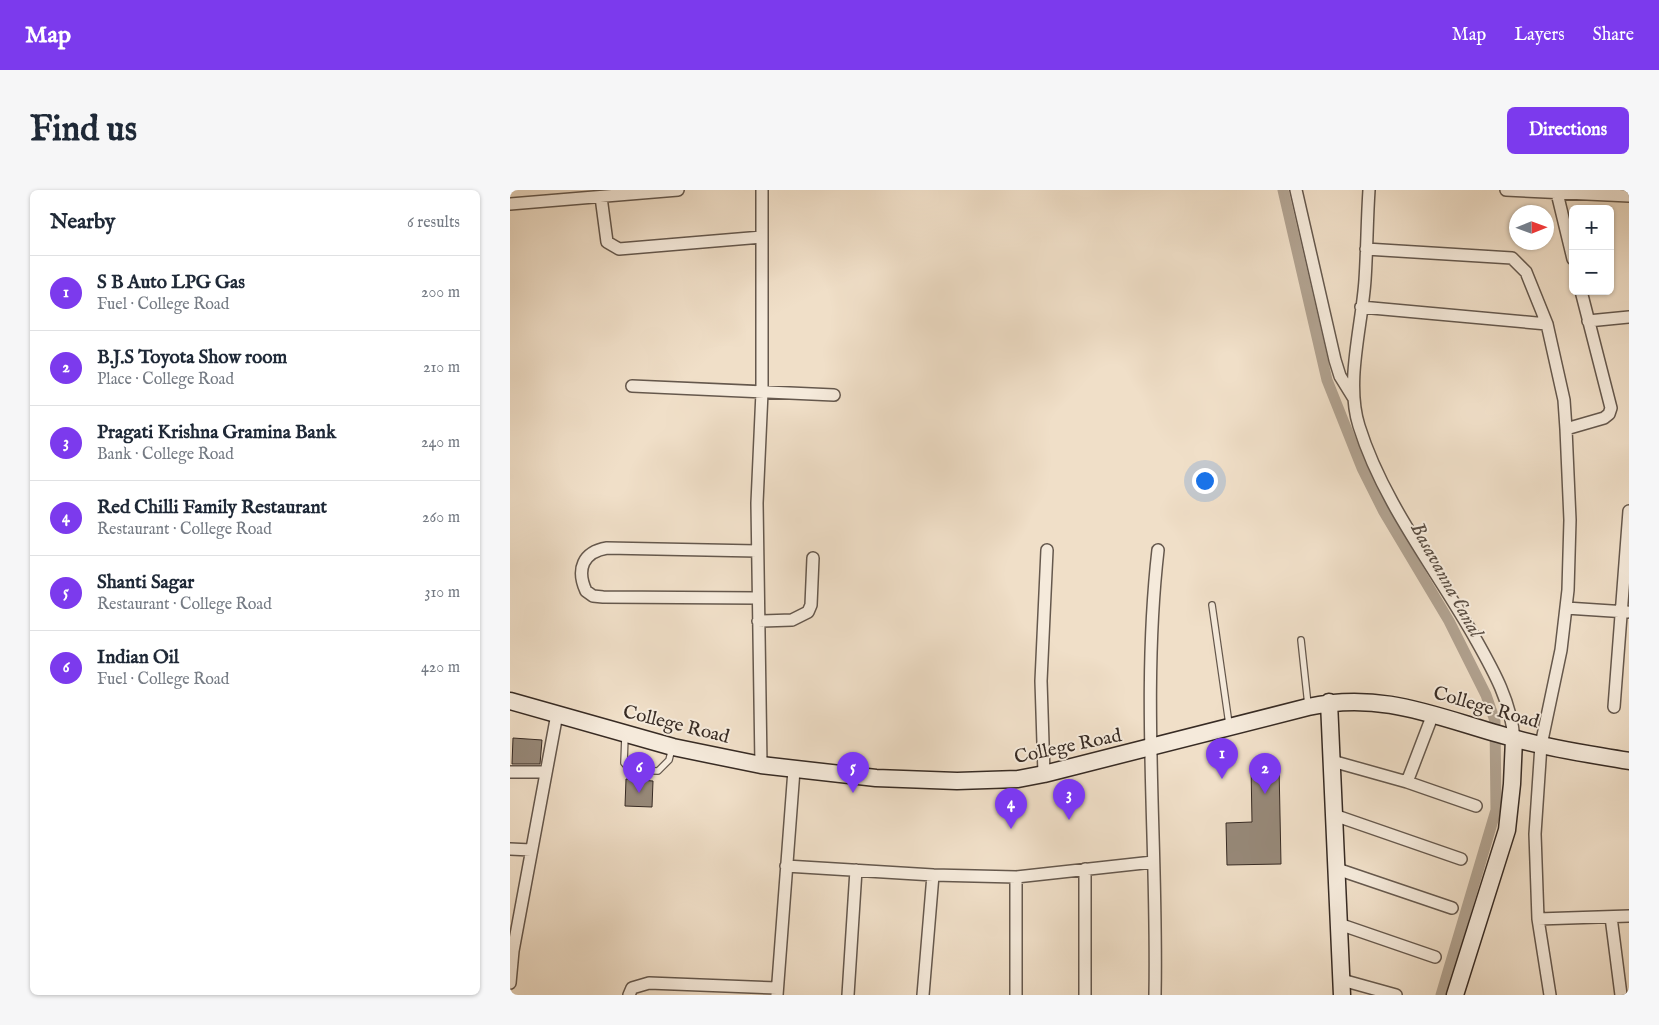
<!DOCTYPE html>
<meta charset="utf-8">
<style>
body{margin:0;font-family:"IM FELL English",serif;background:#f6f6f7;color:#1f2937}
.controls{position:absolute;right:15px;top:15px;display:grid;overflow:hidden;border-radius:8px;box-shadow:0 1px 4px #0004}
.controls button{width:45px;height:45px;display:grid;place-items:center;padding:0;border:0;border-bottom:1px solid #e0e1e3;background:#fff;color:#1f2937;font:25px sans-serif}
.compass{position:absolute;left:999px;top:15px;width:45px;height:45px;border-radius:50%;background:#fff;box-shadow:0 1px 4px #0004;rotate:89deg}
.you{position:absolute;left:694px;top:290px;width:18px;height:18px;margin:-12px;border:4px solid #fff;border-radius:50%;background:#1a73e8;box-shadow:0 0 0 8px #1a73e833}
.badge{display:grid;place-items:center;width:32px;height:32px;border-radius:50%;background:#7c3aed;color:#fff;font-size:16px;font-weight:700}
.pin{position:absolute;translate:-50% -41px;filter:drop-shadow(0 1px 2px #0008)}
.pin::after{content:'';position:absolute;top:26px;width:18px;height:15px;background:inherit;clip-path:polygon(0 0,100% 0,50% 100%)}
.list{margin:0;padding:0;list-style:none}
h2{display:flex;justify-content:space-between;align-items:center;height:65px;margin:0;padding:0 20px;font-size:21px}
h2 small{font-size:16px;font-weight:400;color:#747a83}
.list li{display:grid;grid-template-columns:32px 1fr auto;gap:15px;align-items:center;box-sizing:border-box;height:75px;padding:0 20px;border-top:1px solid #e0e1e3}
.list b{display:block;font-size:19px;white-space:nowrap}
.list p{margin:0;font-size:16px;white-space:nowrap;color:#747a83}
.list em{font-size:16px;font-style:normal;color:#747a83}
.map{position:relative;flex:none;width:1119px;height:805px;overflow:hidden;border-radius:8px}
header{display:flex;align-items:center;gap:30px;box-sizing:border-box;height:70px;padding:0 25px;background:#7c3aed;color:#fff}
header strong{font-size:24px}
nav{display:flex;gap:28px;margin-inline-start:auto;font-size:18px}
.intro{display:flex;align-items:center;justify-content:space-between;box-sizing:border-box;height:120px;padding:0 30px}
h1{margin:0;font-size:35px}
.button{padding:12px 22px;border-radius:8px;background:#7c3aed;color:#fff;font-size:18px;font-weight:700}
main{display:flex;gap:30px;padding:0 30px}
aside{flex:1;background:#fff;border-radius:8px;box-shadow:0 1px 4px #0004}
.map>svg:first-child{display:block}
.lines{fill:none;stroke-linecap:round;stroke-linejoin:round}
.canal{stroke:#b1a290;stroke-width:11}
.building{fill:#978979;stroke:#372b24}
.lane-casing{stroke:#65584d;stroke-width:8}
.street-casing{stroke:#65584d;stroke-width:14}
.secondary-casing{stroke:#372b24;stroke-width:19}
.lane{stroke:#f5eadb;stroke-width:5.5}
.street{stroke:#f5eadb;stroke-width:11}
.secondary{stroke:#f5eadb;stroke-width:16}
.labels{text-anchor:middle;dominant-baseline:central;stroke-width:4;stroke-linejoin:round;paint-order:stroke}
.street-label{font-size:19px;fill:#372b24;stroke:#f5eadb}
.water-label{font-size:20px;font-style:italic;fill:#5c4f44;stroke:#f5eadb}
</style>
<header>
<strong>Map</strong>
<nav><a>Map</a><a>Layers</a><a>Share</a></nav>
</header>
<div class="intro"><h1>Find us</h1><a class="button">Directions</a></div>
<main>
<aside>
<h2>Nearby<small>6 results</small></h2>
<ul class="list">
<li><span class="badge">1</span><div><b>S B Auto LPG Gas</b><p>Fuel · College Road</p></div><em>200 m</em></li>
<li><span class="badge">2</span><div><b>B.J.S Toyota Show room</b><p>Place · College Road</p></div><em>210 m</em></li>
<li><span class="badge">3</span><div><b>Pragati Krishna Gramina Bank</b><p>Bank · College Road</p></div><em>240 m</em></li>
<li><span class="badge">4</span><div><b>Red Chilli Family Restaurant</b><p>Restaurant · College Road</p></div><em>260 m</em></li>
<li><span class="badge">5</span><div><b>Shanti Sagar</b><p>Restaurant · College Road</p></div><em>310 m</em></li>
<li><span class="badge">6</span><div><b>Indian Oil</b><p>Fuel · College Road</p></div><em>420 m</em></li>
</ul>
</aside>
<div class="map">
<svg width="1119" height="805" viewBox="0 0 1119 805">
<rect width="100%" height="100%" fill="#f0dfc8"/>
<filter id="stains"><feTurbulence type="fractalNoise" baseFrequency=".004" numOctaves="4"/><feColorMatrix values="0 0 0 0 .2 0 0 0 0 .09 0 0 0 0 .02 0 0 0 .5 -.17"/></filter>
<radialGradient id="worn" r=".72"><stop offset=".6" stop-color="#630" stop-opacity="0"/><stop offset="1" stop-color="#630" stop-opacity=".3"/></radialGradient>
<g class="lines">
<!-- canal -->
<path class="canal" d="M773,0L817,190L852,278L874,322L939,431L976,505L985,531L986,620L931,805"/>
</g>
<!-- building -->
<path class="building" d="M3,548L32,550L30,574H2Z
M741,576H769L771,674L717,675L716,633L742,632Z
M116,589L143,591L142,617L115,616Z"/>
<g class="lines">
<defs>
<path id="lane" d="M702,415L719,534
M791,450L798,515
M115,546L114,573L120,580L148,581L159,570L162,558"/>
<path id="street" d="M786,0L825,170L830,186L843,207
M859,0C857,30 857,60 855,90C852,136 835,192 849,236C873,313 926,379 965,448C983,480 1001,511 1004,549
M996,0L1119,6
M1047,3L1063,69
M91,7L97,52L109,59L252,47
M0,14L168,0
M856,59L1002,68L1016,82L1037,134L1054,210L1056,239L1060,330L1058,400L1051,460L1031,555L1025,644L1028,729L1040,805
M851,117L1037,134
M1078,131L1119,127
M122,196L324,205
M1056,239L1094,228L1099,224L1101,218L1071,101
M247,408L93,407L83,406L76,401C66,379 73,362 97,358L247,361
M1056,418L1117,422
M248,431L282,430L298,422L301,415L303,368
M1104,517L1119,321
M822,571L897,592L966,616
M251,575L247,313L252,202V0
M0,582H36
M534,584L531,491L537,360
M897,592L923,524
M824,625L951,669
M0,659L21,660
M276,676L423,685L506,687L643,672
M575,679V805
M827,679L942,718
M506,687V805
M1101,727L1111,805
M1028,729L1119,726
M829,734L925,767
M832,790L886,805
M0,793L3,761L47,524
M119,805L122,798L139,793L267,798
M267,805L284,580
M338,805L346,680
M413,805L423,685
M645,805C648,656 631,508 648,360"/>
<path id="secondary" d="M0,511L163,557L251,575L366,588L447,591L508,589L534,584L798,517C874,500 931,529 1003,548C1041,559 1080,564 1119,571
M819,512L832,805
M945,805L997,640L1002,594L1004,549"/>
</defs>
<!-- lane casing -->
<use href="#lane" class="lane-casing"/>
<!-- street casing -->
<use href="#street" class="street-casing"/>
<!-- secondary casing -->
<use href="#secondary" class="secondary-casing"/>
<!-- lane -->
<use href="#lane" class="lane"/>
<!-- street -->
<use href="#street" class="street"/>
<!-- secondary -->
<use href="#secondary" class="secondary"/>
</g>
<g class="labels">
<!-- street labels -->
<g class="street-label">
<text transform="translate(976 518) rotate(16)">College Road</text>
<text transform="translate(166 535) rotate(14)">College Road</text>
<text transform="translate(558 557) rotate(-12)">College Road</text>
</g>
<!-- water labels -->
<g class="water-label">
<text transform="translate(936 390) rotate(61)">Basavanna Canal</text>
</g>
</g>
<rect width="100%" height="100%" filter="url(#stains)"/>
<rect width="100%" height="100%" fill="url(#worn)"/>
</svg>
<div class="controls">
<button>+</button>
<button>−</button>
</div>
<svg class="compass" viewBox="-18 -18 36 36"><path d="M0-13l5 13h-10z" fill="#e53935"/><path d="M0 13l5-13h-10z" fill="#747a83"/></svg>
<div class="you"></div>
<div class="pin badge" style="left:712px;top:589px">1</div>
<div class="pin badge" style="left:755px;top:604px">2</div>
<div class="pin badge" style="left:559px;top:630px">3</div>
<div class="pin badge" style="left:501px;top:639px">4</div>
<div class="pin badge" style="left:343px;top:603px">5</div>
<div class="pin badge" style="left:129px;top:603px">6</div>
</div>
</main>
